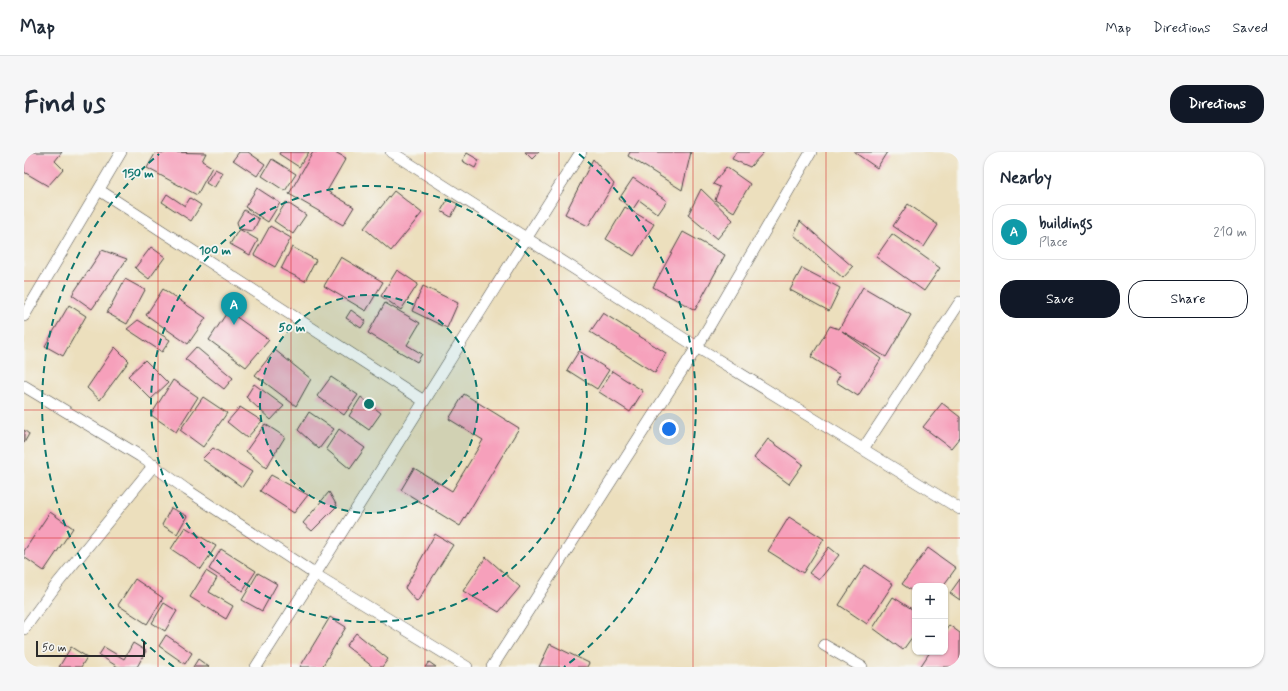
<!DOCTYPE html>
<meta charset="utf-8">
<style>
body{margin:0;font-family:Mynerve,sans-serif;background:#f6f6f7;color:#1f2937}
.controls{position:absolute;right:12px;bottom:12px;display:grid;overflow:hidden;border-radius:8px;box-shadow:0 1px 3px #0004}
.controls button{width:36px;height:36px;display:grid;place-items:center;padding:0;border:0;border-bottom:1px solid #e0e1e3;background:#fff;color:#1f2937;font:20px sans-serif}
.scale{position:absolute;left:12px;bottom:10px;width:109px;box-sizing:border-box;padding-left:4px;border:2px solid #2b2b2b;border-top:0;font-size:11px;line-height:14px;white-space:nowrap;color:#2b2b2b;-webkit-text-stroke:3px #f6f6f2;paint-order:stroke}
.you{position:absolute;left:645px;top:277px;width:14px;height:14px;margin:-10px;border:3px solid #fff;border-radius:50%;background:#1a73e8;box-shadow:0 0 0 6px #1a73e833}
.badge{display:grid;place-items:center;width:26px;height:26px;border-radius:50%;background:#111827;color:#fff;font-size:13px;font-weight:700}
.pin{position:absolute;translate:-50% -33px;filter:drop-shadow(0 1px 2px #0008)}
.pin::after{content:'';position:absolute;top:21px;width:14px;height:12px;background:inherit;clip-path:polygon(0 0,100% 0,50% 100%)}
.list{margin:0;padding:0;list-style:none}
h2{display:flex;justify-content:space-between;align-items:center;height:52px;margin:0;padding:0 16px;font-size:17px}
h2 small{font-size:13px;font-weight:400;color:#747a83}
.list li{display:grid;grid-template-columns:26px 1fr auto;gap:12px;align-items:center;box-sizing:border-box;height:56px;margin:0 8px 8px;padding:0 8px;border:1px solid #e0e1e3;border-radius:16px}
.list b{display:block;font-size:15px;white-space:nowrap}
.list p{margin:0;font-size:13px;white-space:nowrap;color:#747a83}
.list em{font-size:13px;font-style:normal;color:#747a83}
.actions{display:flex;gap:8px;padding:12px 16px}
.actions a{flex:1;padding:9px 0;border:1px solid #111827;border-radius:16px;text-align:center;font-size:14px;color:#111827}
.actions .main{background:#111827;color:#fff}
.map{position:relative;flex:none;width:936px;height:515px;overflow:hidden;border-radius:16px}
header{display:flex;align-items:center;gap:24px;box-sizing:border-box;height:56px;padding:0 20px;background:#fff;border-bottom:1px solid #e0e1e3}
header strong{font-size:19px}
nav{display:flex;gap:22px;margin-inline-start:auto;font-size:14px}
.intro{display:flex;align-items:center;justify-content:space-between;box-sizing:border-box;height:96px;padding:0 24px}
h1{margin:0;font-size:28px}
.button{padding:10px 18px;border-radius:16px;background:#111827;color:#fff;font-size:14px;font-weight:700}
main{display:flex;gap:24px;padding:0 24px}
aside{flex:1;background:#fff;border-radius:16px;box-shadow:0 1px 3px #0004}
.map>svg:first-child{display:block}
.building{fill:#f6a0bb}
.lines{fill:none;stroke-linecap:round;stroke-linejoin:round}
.street-casing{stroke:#484641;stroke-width:12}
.street{stroke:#fff;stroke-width:11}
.grid{fill:none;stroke:#d62828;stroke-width:1;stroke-opacity:0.55}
.ring{fill:none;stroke:#0f766e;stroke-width:2;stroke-dasharray:7 5}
.centre{fill:#0f766e;stroke:#f6f6f2;stroke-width:2}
.ring-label{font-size:12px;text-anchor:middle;font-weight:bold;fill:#0f766e;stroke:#f6f6f2;stroke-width:3.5;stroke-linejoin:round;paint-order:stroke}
</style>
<header>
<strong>Map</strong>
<nav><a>Map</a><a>Directions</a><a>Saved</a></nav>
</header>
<div class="intro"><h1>Find us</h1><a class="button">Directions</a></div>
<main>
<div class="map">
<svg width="936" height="515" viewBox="0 0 936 515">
<rect width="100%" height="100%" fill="#f6f6f2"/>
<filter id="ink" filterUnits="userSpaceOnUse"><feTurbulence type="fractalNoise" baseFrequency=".025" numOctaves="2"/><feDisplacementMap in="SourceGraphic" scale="8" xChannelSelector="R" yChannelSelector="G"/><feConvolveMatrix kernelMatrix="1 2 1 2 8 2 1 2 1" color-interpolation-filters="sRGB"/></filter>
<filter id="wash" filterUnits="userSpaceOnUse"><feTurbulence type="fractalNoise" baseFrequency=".012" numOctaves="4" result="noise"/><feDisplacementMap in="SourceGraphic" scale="16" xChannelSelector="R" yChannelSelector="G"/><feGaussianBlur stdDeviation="0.9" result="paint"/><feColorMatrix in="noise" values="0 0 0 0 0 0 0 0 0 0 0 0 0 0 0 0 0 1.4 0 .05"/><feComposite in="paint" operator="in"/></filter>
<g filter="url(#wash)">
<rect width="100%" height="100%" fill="#ecdfbd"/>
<g id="blocks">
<!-- building -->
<path class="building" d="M0,0H38L31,9L39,17L24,34L0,20Z
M132,0L141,1V0L182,1L178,9L188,15L173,43L123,16Z
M215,0H224L241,12L233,24L209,8Z
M256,0H285L275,15L255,2Z
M289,0H311L322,6L303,39L330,55L319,73L265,42Z
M501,0H515L508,7Z
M606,0H667L658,38L604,4Z
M712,0H740L726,15L708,7Z
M830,0H863L853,16Z
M443,1L455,8L451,16L438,9Z
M248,7L272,22L261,39L238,24Z
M569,7L590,32L564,74L541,62Z
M702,15L726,32L710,60L691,48L696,35L689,32Z
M191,17L199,21L190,36L182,31Z
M609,26L643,49L634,62L615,48L609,57L595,47Z
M233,36L256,51L244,70L221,55Z
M677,37L709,68L693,87L664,63Z
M370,39L398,61L367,99L340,76Z
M143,42L161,54L166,46L177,53L167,69L138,50Z
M424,47L434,52L427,65L417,59Z
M262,50L282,63L269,82L250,69Z
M884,52L914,73L900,95L869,74Z
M601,55L630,72L610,104L582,87Z
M220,58L235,67L229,79L215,77L213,70Z
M776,69L829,115L819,126L770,83Z
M246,74L267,86L251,115L230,103Z
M215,77L234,88L226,103L206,92Z
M659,80L701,103L671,158L629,135Z
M868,82L916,116L900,139L852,105Z
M127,95L141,105L125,127L111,116Z
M268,95L292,108L281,129L257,117Z
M78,98L103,107L68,157L48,143Z
M317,105L359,130L342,159L300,134Z
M778,116L816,136L805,159L766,138Z
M373,118L394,132L377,158L357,144Z
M101,127L121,138L103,172L83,161Z
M399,134L434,151L423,176L388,159Z
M839,135L887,163L862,205L818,179L857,207L834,244L812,230L816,223L787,205L806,174L815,177Z
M139,137L182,166L164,192L122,163Z
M361,151L396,171L383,193L398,202L393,210L344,181Z
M45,153L62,164L39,204L21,194Z
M327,158L342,169L337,176L322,166Z
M204,159L245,188L222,215L185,188Z
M579,161L642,201L631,221L566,180Z
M114,168L146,188L138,200L103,177Z
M91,195L105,209L76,248L63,236Z
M172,195L209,226L200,237L161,207Z
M251,198L287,227L272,254L231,223Z
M555,199L585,218L573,237L543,218Z
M121,208L144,231L127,247L104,224Z
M588,219L619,239L606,260L575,240Z
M307,225L334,243L320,263L293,244Z
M149,228L174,245L152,280L127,263Z
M230,232L260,254L247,268L222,245Z
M440,242L495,276L436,374L377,338L390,316L428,339L459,288L425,267Z
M179,245L203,261L179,295L156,278Z
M337,245L357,261L345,278L325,264Z
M918,251L936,265V285L927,296L899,275Z
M216,255L238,269L223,286L203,270Z
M285,260L310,277L295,297L274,278Z
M241,272L261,285L242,316L222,299Z
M315,277L341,296L326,317L302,297Z
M0,278L5,282L0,291Z
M744,287L779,312L765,332L730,306Z
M189,296L228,320L218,335L178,307Z
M247,323L284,343L270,361L236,339Z
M305,340L313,354L288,379L279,371Z
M147,356L163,364L153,382L138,373Z
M26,360L49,376L20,419L0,405V399Z
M765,365L800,387L779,421L744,399Z
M161,375L192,394L177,417L147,397Z
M411,382L429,393L393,450L381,436Z
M805,395L815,403L795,428L785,421Z
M904,396L932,416L919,434H891V441L878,432Z
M197,397L232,419L219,439L185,417Z
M462,405L496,435L475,460L439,439Z
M841,413L869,432L843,472L815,453Z
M182,419L193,426L185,440L209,454L202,467L166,445Z
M234,421L253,432L238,459L218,448Z
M111,427L139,446L123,472L94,453Z
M936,427V448L926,441Z
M869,445L891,459V481L879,498L849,476Z
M140,451L153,459L141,479L128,471Z
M306,465L322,475L298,515H276Z
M925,473L936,481V515H896L906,500H921V478Z
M332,481L364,507L358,515H349L322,494Z
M142,483L168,501L161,512L135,494Z
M109,491L122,499L113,515H94L75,503L80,495L100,507Z
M526,492L565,511L563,515H515Z
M47,495L63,505L57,515H35Z
M174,507L185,515H169Z
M405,510L412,515H401Z"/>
</g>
</g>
<g filter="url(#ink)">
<use href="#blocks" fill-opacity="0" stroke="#484641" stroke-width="1"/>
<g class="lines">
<defs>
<path id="street" d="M367,0L673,195L936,357
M75,38L400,249
M0,164L97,0
M0,234L116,304L163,338L292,423L443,515
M839,297L936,150
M0,477L33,432L130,313
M800,493L838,515
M232,515C342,344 448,171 557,0
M468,515L673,195L787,0"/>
</defs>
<!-- street casing -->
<use href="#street" class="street-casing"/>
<!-- street -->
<use href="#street" class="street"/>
</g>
</g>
<!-- grid -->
<path class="grid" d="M134,0V515M267,0V515M401,0V515M535,0V515M669,0V515M802,0V515M0,129H936M0,258H936M0,386H936"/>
<!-- distance rings -->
<circle cx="345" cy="252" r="109" fill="#0f766e" fill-opacity=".12"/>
<g class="ring">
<circle cx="345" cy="252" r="109"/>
<circle cx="345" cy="252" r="218"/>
<path d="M150 515A327 327 0 0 1 135 2M555 2A327 327 0 0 1 540 515"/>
</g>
<circle cx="345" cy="252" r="6" class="centre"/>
<g class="ring-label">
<text x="114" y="25">150 m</text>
<text x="191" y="102">100 m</text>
<text x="268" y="179">50 m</text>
</g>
</svg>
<div class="controls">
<button>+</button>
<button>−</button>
</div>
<div class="scale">50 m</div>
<div class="you"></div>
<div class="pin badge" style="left:210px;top:173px;background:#0f9aa8">A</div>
</div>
<aside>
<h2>Nearby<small></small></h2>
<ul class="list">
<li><span class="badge" style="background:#0f9aa8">A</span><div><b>buildings</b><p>Place</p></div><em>210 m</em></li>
</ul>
<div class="actions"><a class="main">Save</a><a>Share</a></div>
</aside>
</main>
